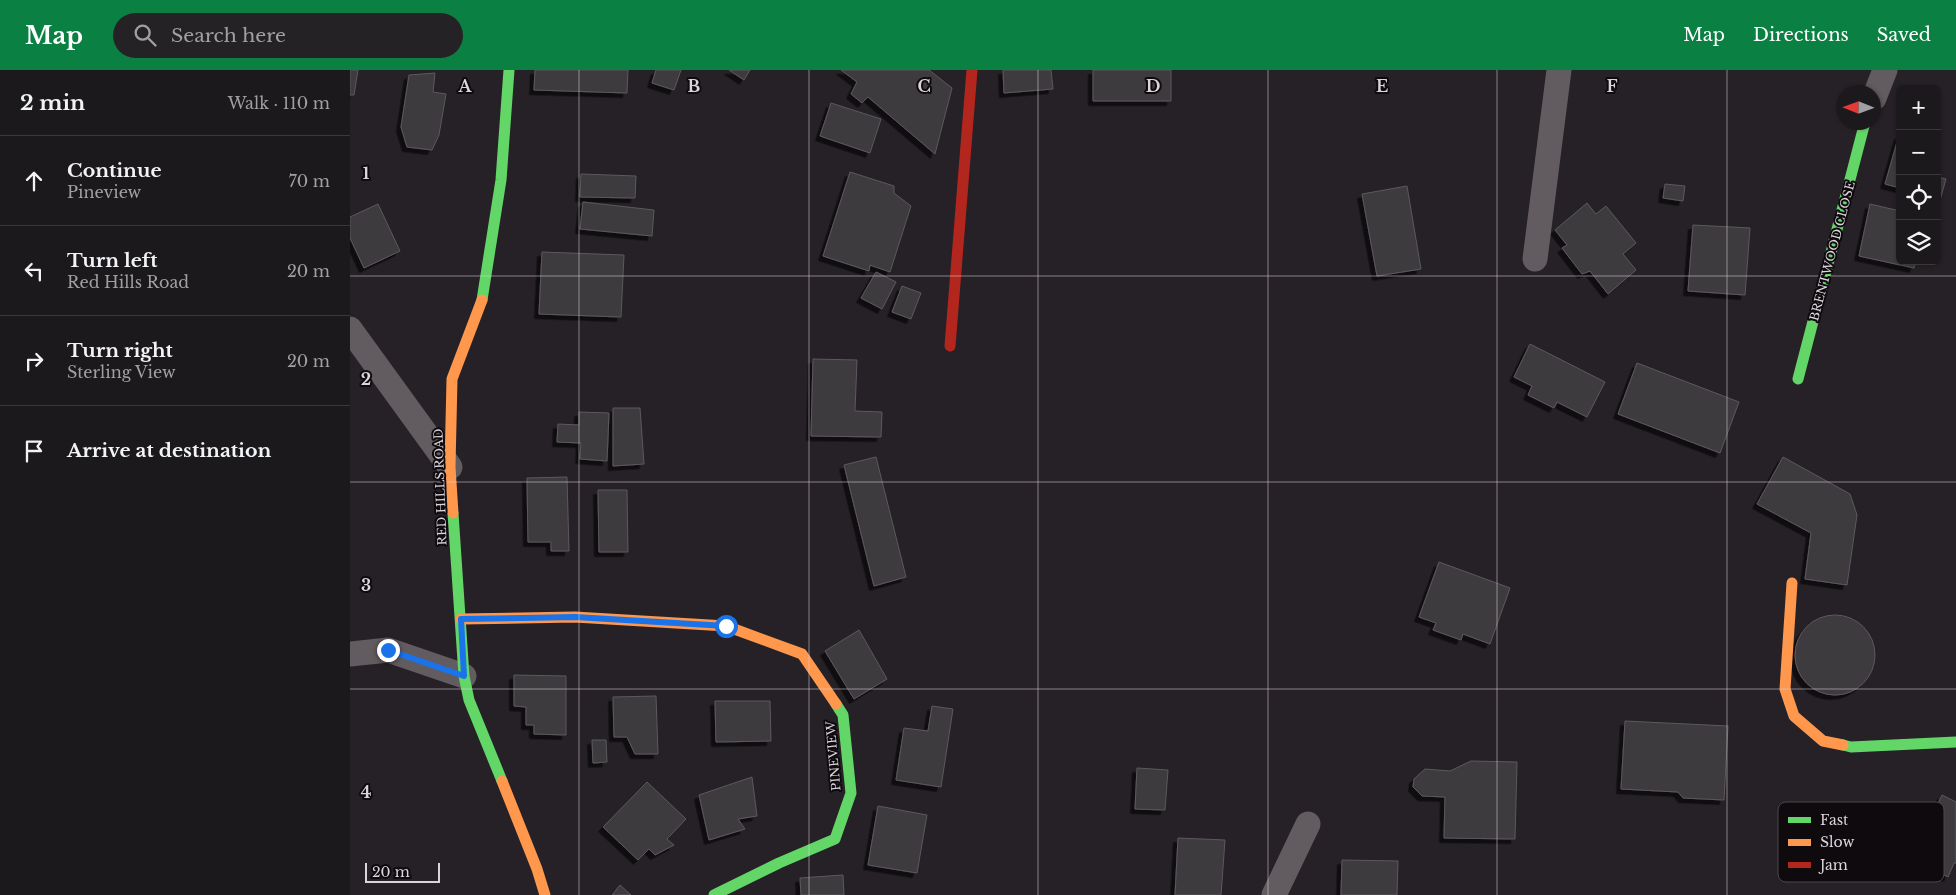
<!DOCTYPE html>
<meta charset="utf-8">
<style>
body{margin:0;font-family:"Libre Baskerville",serif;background:#252225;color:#f1f3f6}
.controls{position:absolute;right:15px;top:15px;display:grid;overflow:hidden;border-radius:8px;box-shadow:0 1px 4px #0004}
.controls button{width:45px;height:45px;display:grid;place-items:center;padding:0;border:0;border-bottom:1px solid #3a383b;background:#1c191c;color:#f1f3f6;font:25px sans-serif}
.compass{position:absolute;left:1486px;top:15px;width:45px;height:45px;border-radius:50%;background:#1c191c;box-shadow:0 1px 4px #0004;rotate:271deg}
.scale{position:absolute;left:15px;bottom:12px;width:75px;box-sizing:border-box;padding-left:5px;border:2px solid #dbd5db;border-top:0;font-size:14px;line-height:18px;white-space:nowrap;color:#dbd5db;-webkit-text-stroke:4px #0e0a0e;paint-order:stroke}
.stop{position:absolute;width:15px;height:15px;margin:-11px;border:4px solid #1a73e8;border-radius:50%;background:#fff}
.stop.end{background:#1a73e8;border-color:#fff;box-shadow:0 1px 5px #0008}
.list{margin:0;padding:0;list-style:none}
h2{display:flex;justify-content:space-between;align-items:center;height:65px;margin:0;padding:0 20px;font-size:21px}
h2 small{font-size:16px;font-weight:400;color:#a0a0a3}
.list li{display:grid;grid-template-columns:32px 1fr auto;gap:15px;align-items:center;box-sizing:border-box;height:90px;padding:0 20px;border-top:1px solid #3a383b}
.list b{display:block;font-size:19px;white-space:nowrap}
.list p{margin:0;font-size:16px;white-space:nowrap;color:#a0a0a3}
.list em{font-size:16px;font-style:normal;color:#a0a0a3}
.icon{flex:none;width:28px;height:28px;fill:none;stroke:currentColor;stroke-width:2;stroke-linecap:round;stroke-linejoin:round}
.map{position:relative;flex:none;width:1606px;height:825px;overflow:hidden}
header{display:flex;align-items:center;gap:30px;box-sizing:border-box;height:70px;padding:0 25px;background:#0b8043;color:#fff}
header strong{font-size:24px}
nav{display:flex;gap:28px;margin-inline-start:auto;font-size:18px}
.search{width:350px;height:45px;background:#252225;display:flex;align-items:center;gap:12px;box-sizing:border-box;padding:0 18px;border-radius:28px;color:#a0a0a3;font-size:19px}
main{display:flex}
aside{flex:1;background:#1c191c}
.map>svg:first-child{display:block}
.building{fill:#3d3a3e;stroke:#5c595e;filter:url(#shadow)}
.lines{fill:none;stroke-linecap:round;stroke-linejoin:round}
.street{stroke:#625b5f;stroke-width:25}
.fast{stroke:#63d668;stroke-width:11}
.slow{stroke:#ff974d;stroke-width:11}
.jam{stroke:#b3261e;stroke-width:11}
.route{stroke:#1a73e8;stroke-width:6}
.grid{fill:none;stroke:#dbd5db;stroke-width:1;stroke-opacity:0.55}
.labels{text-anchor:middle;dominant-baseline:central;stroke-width:4;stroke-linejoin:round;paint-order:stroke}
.street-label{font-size:12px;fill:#dbd5db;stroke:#0e0a0e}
.key{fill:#0e0a0e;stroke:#4c474c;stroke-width:1}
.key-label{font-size:14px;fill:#dbd5db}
.grid-label{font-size:16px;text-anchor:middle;font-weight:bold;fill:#dbd5db;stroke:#0e0a0e;stroke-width:4;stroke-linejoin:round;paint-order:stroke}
</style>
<header>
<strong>Map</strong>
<div class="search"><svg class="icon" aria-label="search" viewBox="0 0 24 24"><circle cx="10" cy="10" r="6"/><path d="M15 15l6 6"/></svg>Search here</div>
<nav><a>Map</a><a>Directions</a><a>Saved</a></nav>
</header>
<main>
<aside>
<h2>2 min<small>Walk · 110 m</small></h2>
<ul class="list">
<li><svg class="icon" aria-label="ahead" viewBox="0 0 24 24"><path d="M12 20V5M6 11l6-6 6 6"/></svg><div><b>Continue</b><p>Pineview</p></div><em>70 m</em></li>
<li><svg class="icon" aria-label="left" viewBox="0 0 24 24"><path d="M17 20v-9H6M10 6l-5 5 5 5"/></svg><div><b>Turn left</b><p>Red Hills Road</p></div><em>20 m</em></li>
<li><svg class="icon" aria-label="right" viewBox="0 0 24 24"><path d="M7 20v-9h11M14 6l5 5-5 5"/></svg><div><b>Turn right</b><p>Sterling View</p></div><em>20 m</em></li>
<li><svg class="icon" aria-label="arrive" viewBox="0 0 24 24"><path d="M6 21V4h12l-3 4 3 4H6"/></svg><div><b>Arrive at destination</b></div></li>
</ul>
</aside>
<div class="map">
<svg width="1606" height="825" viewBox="0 0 1606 825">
<defs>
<filter id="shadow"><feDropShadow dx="-4.5" dy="4.5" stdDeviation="0" flood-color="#0009"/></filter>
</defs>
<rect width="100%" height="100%" fill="#262126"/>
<!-- building -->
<path class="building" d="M0,0H8L4,25H0Z
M185,0H278L277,23L184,20Z
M306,0H331L324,20L302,13Z
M379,0H400L394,10Z
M491,0H579L602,18L585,84L518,27L512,33L501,24L507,12Z
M653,0H701L703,19L654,23Z
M743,0H821V31H743Z
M85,3L83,22L96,24L89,65L82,80L57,77L51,57L59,5Z
M481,33L531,49L520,83L470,66Z
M1549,65H1550V118L1535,114Z
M500,102L544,116V123L561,136L540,202L520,195L519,201L473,186Z
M231,104L286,106L285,128L230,127Z
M1587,107L1596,109L1590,130L1587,129Z
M1315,114L1335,116L1333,131L1313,128Z
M1057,116L1071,199L1027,206L1012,124Z
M233,132L304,140L302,166L230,159Z
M1237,133L1246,144L1256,136L1286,173L1273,184L1286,200L1258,224L1240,201L1232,204L1212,178L1217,175L1205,160Z
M28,134L50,181L14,198L0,168V147Z
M1520,134L1550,141V191H1566L1564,198L1509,186Z
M1343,155L1400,158L1395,225L1338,221Z
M192,182L274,185L271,247L189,244Z
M526,202L546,212L532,239L511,228Z
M552,216L571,223L561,249L542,242Z
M1180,274L1255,312L1237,347L1207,332L1204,338L1178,325L1182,316L1164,307Z
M463,289L507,290L505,341L532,342L531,367L461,366Z
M1287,293L1389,332L1370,383L1268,344Z
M263,338H290L294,394L263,396Z
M229,342L259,343L257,391L230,389L231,373L207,372L208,354L229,355Z
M526,387L556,507L524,516L494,395Z
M1433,387L1500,424L1507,445L1497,515L1455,509L1461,463L1407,434Z
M217,407L219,481H201V472H178L177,408Z
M248,420H277L278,482H249Z
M1089,492L1160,518L1140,574L1113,564L1111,570L1083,560L1086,553L1069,547Z
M1445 585a40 40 0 1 1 80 0a40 40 0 1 1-80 0Z
M509,560L537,609L504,629L475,581Z
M164,605L216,606V665L184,664V655H176V637L164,636Z
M306,626L308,684H285L277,667H264L263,627Z
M365,631H420L421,671L366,672Z
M582,636L603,639L591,717L546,710L554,658L578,661Z
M1275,651L1378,656L1374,730L1333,728L1328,722L1271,719Z
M242,670H256L257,692L243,693Z
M1121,691L1167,692L1165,769L1094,768L1095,727L1072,726L1063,717L1064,709L1075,699L1100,701Z
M787,698L818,700L815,740L785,739Z
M402,707L407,746L388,749L395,759L359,770L349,725Z
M297,712L336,749L317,769L324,775L305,785L299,779L288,790L253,757Z
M1592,725L1606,732V793H1604L1598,807L1562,789Z
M528,736L577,745L567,803L518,795Z
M828,768L875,770L871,825H825Z
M992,790L1048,791L1047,825H991Z
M493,805L494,825H451L450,808Z
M270,815L281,825H262Z"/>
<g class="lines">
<!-- street -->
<path class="street" d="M1524,28L1535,0
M1185,189L1209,0
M0,259L100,397
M0,584L38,580L114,606
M924,825L958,754"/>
<!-- fast -->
<path class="fast" d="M132,230L151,110L159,0
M1448,309L1515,52
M103,443L114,606L119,630L152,711
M1493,675L1501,677L1606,672
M364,825L429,793L485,769L501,723L493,645L486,634"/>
<!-- slow -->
<path class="slow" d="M103,443L100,397L102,309L132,230
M1442,513L1435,619L1444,646L1473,671L1493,675
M111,549L225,547L376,556L452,584L486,634
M152,711L187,799L195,825"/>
<!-- jam -->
<path class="jam" d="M600,276L622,0"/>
</g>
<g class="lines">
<!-- route -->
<path class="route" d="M38,580L114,606L111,549L225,547L376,556"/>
</g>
<!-- grid -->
<path class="grid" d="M229,0V825M459,0V825M688,0V825M918,0V825M1147,0V825M1377,0V825M0,206H1606M0,412H1606M0,619H1606"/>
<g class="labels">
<!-- street labels -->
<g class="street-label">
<text transform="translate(1482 181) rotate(-75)">BRENTWOOD CLOSE</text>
<text transform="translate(90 417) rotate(-92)">RED HILLS ROAD</text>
<text transform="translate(483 686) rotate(-95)">PINEVIEW</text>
</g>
</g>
<!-- legend -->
<rect x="1428" y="732" width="166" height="80" rx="8" class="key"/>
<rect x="1438" y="747" width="23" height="6" fill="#63d668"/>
<rect x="1438" y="769" width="23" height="7" fill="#ff974d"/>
<rect x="1438" y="792" width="23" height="6" fill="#b3261e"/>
<g class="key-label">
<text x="1470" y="755">Fast</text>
<text x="1470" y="777">Slow</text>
<text x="1470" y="800">Jam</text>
</g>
<g class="grid-label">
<text x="115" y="22">A</text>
<text x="344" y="22">B</text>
<text x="574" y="22">C</text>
<text x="803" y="22">D</text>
<text x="1032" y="22">E</text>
<text x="1262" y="22">F</text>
<text x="16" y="109">1</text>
<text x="16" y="315">2</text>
<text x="16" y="521">3</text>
<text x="16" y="728">4</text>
</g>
</svg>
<div class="controls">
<button>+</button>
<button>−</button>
<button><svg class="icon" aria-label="locate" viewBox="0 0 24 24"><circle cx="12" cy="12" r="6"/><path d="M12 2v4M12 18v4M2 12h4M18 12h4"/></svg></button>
<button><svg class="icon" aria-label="layers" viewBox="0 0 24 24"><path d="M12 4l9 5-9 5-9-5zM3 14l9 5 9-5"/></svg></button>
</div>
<svg class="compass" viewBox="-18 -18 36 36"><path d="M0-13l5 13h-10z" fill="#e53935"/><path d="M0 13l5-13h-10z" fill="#a0a0a3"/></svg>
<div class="scale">20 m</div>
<div class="stop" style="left:376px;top:556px"></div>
<div class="stop end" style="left:38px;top:580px"></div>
</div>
</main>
